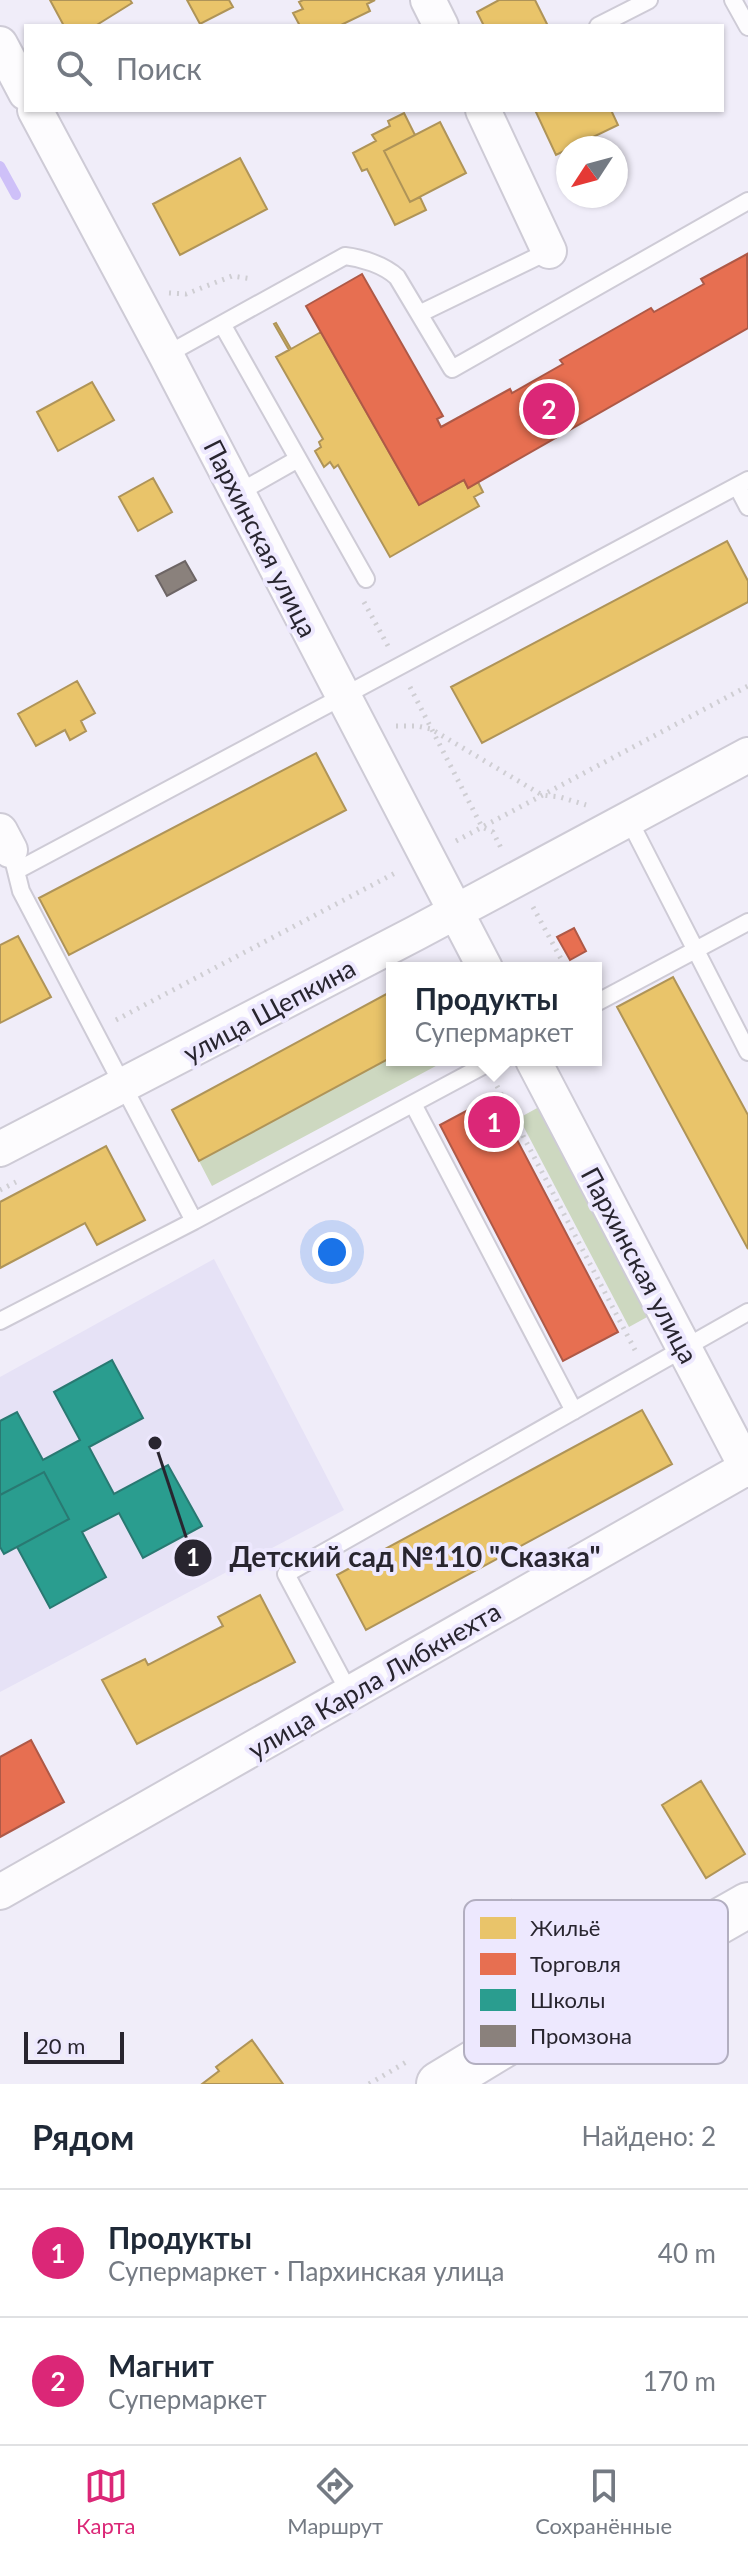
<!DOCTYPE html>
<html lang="ru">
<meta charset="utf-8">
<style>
body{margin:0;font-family:Lato,sans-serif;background:#f2f2f3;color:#1f2937}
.compass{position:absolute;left:556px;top:136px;width:72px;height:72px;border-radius:50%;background:#fff;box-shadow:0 2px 6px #0004;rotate:234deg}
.scale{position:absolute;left:24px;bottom:20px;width:100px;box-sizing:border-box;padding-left:8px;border:4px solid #28252f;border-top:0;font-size:22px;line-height:28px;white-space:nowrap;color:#28252f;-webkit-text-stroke:6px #ede8fe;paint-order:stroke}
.you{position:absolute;left:332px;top:1252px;width:28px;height:28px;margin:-20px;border:6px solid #fff;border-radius:50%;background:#1a73e8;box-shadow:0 0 0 12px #1a73e833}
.badge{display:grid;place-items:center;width:52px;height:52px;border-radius:50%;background:#db2777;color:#fff;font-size:26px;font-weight:700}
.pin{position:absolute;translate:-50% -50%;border:4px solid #fff;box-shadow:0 2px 8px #0006}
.popup{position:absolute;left:386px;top:962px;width:216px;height:104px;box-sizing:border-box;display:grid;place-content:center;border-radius:0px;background:#fff;filter:drop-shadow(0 2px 6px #0005);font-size:26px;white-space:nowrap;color:#747a83}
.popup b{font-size:30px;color:#1f2937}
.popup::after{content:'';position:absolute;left:50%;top:100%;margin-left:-16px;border:16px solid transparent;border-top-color:#fff}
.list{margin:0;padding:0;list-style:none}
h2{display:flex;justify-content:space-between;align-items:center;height:104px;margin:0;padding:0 32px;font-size:34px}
h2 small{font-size:26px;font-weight:400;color:#747a83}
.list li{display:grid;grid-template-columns:52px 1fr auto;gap:24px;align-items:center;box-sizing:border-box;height:128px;padding:0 32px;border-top:2px solid #e0e1e3}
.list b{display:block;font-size:30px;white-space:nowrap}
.list p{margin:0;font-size:26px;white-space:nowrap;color:#747a83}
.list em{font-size:26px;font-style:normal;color:#747a83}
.icon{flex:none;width:44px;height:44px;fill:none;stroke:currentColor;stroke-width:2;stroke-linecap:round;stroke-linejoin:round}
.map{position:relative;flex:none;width:748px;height:2084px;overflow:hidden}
.search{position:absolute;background:#fff;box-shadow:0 2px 6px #0004;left:24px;right:24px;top:24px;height:88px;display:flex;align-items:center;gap:20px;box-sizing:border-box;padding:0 28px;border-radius:0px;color:#747a83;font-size:30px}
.sheet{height:360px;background:#fff}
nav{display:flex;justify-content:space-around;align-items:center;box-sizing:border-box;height:112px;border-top:2px solid #e0e1e3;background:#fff;font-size:22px;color:#747a83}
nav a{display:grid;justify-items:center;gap:4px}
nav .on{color:#db2777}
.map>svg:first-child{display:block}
.built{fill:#e6e2f6}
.green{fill:#cdd8c0}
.homes{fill:#e9c46a;stroke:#af9458;stroke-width:2}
.shops{fill:#e76f51;stroke:#ae5947;stroke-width:2}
.schools{fill:#2a9d8f;stroke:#297972;stroke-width:2}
.industry{fill:#8a817c;stroke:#6d6565;stroke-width:2}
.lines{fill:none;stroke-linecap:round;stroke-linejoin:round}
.stream{stroke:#cec0f8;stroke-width:10}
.lane-casing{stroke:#cecbd6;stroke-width:20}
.street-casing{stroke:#cecbd6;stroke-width:38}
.secondary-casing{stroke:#cecbd6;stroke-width:48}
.path{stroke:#cfced3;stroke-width:5;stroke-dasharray:2 6;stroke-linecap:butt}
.lane{stroke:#fdfcfe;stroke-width:16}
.street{stroke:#fdfcfe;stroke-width:34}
.secondary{stroke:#fdfcfe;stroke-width:44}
.labels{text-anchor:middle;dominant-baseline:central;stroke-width:8;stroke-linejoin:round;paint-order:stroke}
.street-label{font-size:26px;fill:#28252f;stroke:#ede8fe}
.key{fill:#ede8fe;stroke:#b2aec0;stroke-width:2}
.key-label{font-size:22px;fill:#28252f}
.leader{fill:none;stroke:#28252f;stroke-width:3}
.callout-dot{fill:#28252f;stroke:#ede8fe;stroke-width:3}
.mark-label{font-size:24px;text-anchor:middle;font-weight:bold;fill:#fff}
.callout-label{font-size:28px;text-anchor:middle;font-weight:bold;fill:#28252f;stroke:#ede8fe;stroke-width:8;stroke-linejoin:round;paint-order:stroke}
</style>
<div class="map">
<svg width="748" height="2084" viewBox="0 0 748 2084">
<rect width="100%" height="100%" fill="#f0edf9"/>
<!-- built -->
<path class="built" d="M214,1259L344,1510L0,1692V1377Z"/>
<!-- green -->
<path class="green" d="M392,1057V1060H447L212,1186L199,1161Z
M539,1107L649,1316L629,1327L519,1118Z"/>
<!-- homes -->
<path class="homes" d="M50,0H130L132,3L95,26H64Z
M187,0H229L233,7L200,24Z
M303,0H375L367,4L370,11L339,26H300L293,13L303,9L299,2Z
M499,0H535L548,26H484L477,12Z
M535,110H611L618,125L556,155Z
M404,113L415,135L384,151L410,202L420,197L426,210L395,225L367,169L362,171L353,153L376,141L372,135L390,126L388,121Z
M440,122L466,173L410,202L384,151Z
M240,158L267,209L180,255L153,204Z
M276,323L291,349L321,332L419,505L464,480L468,488L478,482L483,492L474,497L479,506L390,557L338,465L334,468L330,462L324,467L315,451L321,447L319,442L323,439L276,357L289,350L274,324Z
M92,382L114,420L58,451L37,412Z
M153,478L172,512L138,531L119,497Z
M727,541L748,581V602L482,743L451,687Z
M77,681L95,713L81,721L86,731L70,740L65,730L36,746L18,714Z
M316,753L346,810L69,955L39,898Z
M18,936L51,997L0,1023V945Z
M673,977L748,1115V1249L617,1007Z
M392,991V1057L199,1161L172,1110Z
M106,1146L145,1220L97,1245L85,1223L0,1268V1202Z
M642,1410L672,1464L366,1630L337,1575Z
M260,1595L295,1662L137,1744L102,1680L145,1659L148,1665L223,1626L218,1617Z
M701,1781L745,1854L706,1878L662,1805Z
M511,1900L533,1938L541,1933L549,1946L541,1951L547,1962L508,1984L472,1923Z
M252,2040L283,2084H202L219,2071L216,2067Z"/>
<!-- shops -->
<path class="shops" d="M747,254L748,328L468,488L464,480L419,505L306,306L362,274L443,416L437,419L441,427L510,389L512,393L563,364L560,360L651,308L654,312L704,284L701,279Z
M574,928L586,951L570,960L557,937Z
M494,1096L618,1332L563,1361L440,1125Z
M31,1740L64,1802L0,1837V1757Z"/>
<!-- schools -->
<path class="schools" d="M112,1360L143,1418L89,1447L114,1494L168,1465L202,1526L143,1558L119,1513L82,1532L106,1577L50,1608L17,1547L69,1519L44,1472L0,1495V1421L17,1412L43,1460L80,1440L54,1392Z
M44,1472L69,1519L4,1554L0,1547V1495Z"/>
<!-- industry -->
<path class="industry" d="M185,561L196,580L167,596L156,576Z"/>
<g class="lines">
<!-- stream -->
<path class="stream" d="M0,166L16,195"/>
<defs>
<path id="lane" d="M733,0L748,27
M598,26L649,0
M421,313L549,251
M222,324L366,579
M166,355L345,256C362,258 384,265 397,277L452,369L748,201
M737,486L748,507
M238,493L298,459
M629,820L748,1052
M14,863L21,891L194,1221L494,1060
M16,871L748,480
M596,1003L748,922
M413,1104L574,1411
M0,1321L194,1221
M350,1694L286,1574L748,1312"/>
<path id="street" d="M428,0L441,26
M0,44L26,93
M35,110L166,355L485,968
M483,110L549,251
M0,831L10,850
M533,1060L748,1470
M0,1149L416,933L748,755
M0,1892L748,1467"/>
<path id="secondary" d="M439,2084L525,2032L748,1905"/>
</defs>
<!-- lane casing -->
<use href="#lane" class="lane-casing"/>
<!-- street casing -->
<use href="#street" class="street-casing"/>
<!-- secondary casing -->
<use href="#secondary" class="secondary-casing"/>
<!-- path -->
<path class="path" d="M169,293L186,294L232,276L252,279
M364,602L388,646
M410,687L482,827L493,832L502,850
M396,726H417L431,729L542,795L560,797L586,805
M456,841L748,686
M533,907L566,968
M116,1020L397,872
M497,1086L635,1350
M0,1190L16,1182
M369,2084L408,2061"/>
<!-- lane -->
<use href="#lane" class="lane"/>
<!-- street -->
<use href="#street" class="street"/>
<!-- secondary -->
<use href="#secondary" class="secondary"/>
</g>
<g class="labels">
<!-- street labels -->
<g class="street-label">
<text transform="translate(261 538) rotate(63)">Пархинская улица</text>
<text transform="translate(269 1010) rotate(-28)">улица Щепкина</text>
<text transform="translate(640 1265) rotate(62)">Пархинская улица</text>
<text transform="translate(374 1680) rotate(-30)">улица Карла Либкнехта</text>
</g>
</g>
<!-- legend -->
<rect x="464" y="1900" width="264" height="164" rx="12" class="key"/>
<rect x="480" y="1917" width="36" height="22" fill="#e9c46a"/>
<rect x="480" y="1953" width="36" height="22" fill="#e76f51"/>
<rect x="480" y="1989" width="36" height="22" fill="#2a9d8f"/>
<rect x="480" y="2025" width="36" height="22" fill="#8a817c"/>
<g class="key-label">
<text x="530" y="1936">Жильё</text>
<text x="530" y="1972">Торговля</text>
<text x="530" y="2008">Школы</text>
<text x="530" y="2044">Промзона</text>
</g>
<!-- callouts -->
<path class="leader" d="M155 1443L193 1558"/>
<g class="callout-dot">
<circle cx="155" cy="1443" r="8"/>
<circle cx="193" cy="1558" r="20"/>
</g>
<g class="mark-label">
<text x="193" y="1566">1</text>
</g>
<g class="callout-label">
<text x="415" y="1567">Детский сад №110 "Сказка"</text>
</g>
</svg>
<svg class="compass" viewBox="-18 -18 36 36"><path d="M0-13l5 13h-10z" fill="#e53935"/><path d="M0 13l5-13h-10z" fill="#747a83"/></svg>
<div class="scale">20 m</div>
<div class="you"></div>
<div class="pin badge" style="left:494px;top:1122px">1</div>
<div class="popup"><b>Продукты</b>Супермаркет</div>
<div class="pin badge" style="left:549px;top:409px">2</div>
<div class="search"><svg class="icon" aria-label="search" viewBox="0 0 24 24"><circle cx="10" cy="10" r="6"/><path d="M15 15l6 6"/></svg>Поиск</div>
</div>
<section class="sheet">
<h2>Рядом<small>Найдено: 2</small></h2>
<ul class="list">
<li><span class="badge">1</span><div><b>Продукты</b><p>Супермаркет · Пархинская улица</p></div><em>40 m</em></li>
<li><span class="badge">2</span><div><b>Магнит</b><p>Супермаркет</p></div><em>170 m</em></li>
</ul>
</section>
<nav>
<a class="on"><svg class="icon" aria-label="map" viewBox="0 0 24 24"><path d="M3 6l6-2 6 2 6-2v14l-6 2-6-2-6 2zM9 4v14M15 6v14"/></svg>Карта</a>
<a><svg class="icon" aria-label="directions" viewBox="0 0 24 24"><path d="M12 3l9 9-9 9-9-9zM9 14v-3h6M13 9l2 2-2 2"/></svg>Маршрут</a>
<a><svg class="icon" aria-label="saved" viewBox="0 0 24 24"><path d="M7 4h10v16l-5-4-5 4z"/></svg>Сохранённые</a>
</nav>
